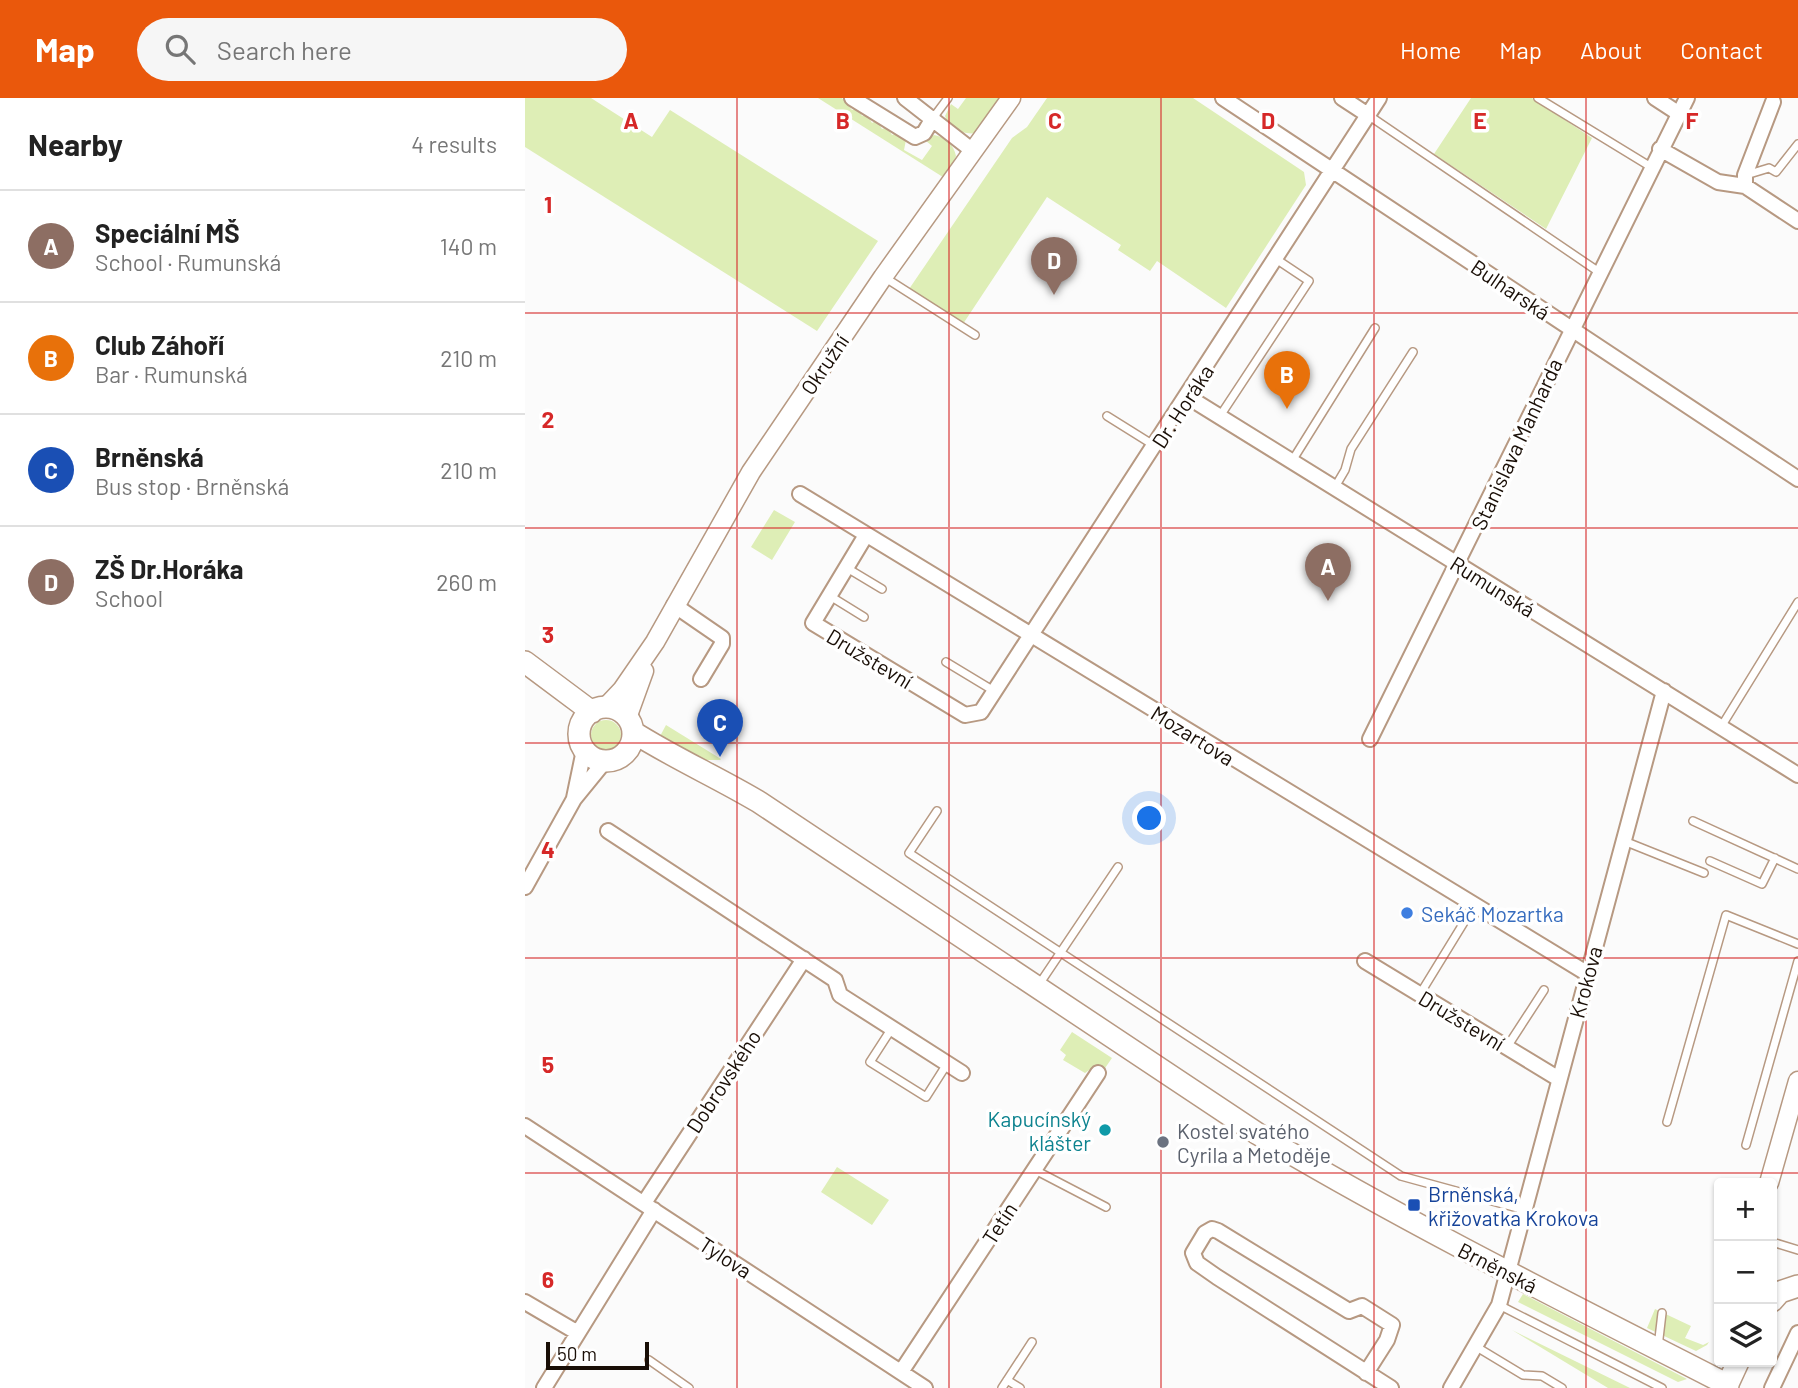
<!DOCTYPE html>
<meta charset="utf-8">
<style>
body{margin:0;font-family:Barlow,sans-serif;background:#f6f6f6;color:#222}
.controls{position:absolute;right:21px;bottom:21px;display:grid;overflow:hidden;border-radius:7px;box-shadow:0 2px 5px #0004}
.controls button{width:63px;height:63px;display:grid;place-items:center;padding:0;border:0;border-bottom:2px solid #e0e0e0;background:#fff;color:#222;font:35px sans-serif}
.scale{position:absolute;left:21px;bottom:18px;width:103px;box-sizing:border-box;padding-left:7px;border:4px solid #190e06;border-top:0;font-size:19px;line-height:24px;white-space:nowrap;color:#190e06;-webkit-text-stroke:5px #fff;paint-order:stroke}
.you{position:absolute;left:625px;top:721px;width:24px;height:24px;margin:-18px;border:5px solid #fff;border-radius:50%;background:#1a73e8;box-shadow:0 0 0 10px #1a73e833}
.badge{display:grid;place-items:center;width:46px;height:46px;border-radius:50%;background:#ea580c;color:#fff;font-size:23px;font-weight:700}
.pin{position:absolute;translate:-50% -58px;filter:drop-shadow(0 2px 4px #0008)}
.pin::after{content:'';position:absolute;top:37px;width:24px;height:21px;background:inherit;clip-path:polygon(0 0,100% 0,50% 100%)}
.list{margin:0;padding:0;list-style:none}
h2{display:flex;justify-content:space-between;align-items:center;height:91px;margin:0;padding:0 28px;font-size:30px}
h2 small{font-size:23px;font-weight:400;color:#767676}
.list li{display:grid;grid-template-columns:46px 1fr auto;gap:21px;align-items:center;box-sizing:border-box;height:112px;padding:0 28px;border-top:2px solid #e0e0e0}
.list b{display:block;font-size:26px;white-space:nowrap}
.list p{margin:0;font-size:23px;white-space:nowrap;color:#767676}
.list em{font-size:23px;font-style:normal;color:#767676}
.icon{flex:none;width:38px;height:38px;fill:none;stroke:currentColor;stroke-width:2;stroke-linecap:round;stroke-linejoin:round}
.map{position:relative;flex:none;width:1273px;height:1290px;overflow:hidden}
header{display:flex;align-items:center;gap:42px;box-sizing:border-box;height:98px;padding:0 35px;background:#ea580c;color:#fff}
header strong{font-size:33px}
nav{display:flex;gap:38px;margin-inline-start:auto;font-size:24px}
.search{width:490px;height:63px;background:#f6f6f6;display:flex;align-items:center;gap:18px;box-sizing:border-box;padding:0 24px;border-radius:38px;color:#767676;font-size:26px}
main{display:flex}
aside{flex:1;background:#fff}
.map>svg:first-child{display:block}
.green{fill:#deeeb6}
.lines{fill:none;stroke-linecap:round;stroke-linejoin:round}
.service-casing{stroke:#b79982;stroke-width:10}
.minor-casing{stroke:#b79982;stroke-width:18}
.tertiary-casing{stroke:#b79982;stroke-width:21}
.secondary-casing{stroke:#b79982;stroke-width:24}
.service{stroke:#fff;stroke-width:7}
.minor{stroke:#fff;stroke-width:14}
.tertiary{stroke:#fff;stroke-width:18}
.secondary{stroke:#fff;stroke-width:21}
.grid{fill:none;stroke:#d62828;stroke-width:2;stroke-opacity:0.55}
.shop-dot{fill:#3f7fe0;stroke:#fff;stroke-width:2.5}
.culture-dot{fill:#0f9aa8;stroke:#fff;stroke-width:2.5}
.worship-dot{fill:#6b7280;stroke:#fff;stroke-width:2.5}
.transit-dot{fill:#1a4fb4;stroke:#fff;stroke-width:2.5}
.labels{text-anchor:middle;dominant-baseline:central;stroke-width:7;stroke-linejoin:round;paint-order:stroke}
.street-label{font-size:21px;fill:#190e06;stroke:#fff}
.shop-label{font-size:21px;fill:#366cbe;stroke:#fff;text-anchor:start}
.culture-label{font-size:21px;fill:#0d838f;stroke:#fff;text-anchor:end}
.worship-label{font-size:21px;fill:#5b616d;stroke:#fff;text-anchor:start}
.transit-label{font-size:21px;fill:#164399;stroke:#fff;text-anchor:start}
.grid-label{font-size:23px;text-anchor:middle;font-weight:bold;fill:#d62828;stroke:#fff;stroke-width:7;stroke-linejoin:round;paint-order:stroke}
</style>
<header>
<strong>Map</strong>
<div class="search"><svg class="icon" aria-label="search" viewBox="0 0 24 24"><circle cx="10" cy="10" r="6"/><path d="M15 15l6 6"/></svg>Search here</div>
<nav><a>Home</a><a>Map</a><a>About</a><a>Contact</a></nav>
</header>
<main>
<aside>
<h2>Nearby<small>4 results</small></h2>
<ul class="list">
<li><span class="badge" style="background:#8d6e63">A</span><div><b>Speciální MŠ</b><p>School · Rumunská</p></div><em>140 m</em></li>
<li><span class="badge" style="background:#e8710a">B</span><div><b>Club Záhoří</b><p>Bar · Rumunská</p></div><em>210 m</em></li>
<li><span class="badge" style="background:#1a4fb4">C</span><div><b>Brněnská</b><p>Bus stop · Brněnská</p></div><em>210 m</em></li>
<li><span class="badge" style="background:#8d6e63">D</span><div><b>ZŠ Dr.Horáka</b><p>School</p></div><em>260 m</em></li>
</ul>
</aside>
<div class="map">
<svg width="1273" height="1290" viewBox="0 0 1273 1290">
<rect width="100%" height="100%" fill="#fbfbfb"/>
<!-- green -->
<path class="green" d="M0,0H66L127,39L145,12L353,143L292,233L0,49Z
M293,0H317L327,12L333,10L337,18L342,16L347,25L352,22L357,31L362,29L367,37L372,35L381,42L379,52L397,62L407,48L400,42L409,37C420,39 429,47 431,58L421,81Z
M441,0H478L451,35C438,37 424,31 420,18L426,6L433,11Z
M522,0H668L779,74L781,87L701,210L632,163L625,173L593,152L596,147L522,99L436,229L382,194L487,40L502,29Z
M946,0H1007L1067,40L1021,131L909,56Z
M249,412L270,424L247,462L226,449Z
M66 637a15 15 0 1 1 30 0a15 15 0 1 1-30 0Z
M141,627L196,661L195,662H179L133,642Z
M547,934L587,960L578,973L570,968L560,975L538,962L541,957L535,952Z
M312,1069L364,1102L347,1127L296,1094Z
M998,1196L1162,1281L1153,1284L993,1204Z
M1130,1211L1166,1228L1160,1240L1178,1247L1184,1244L1182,1247L1171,1253L1122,1230Z
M987,1232L1105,1290H1083Z"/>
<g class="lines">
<defs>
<path id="service" d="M1013,0L1126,69
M843,17L1074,174
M408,20L423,0
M1221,77L1244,70L1251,74L1273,46
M359,179L450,237
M582,318L630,348
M695,318L784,183L751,161
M767,363L850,230
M810,389L820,372L826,351L888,254
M322,470L357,491
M305,498L339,519
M421,564L469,593
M1196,629L1273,504
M412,713L384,755L876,1078L1000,1112
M1168,723L1273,771
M1099,743L1179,775
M1185,763L1237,786L1250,760
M513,888L593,769
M895,896L949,808
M367,930L345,964L401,999L422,966
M982,949L1019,892
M1142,1024L1201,817L1273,846
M1221,1047L1273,863
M510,1072L581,1109
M1247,1144L1273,1152
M974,1207L1137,1290
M950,1248L998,1277L1017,1278L1037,1290
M1133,1249L1137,1215
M124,1262L164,1290
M482,1282L495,1290
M477,1290L507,1244"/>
<path id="minor" d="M327,0L390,39L399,35L408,20
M380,0L448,53
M698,0L1273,381
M817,0L843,17
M1130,0L1153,15
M1135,51L1193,84L1220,88L1273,123
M1220,88V77L1248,4
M663,299L1273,677
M275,396L1063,876
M341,437L288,525L440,617L456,614L854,0
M149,507L197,540V546L176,581
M845,641L1162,0
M49,700L59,652
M83,733L310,882L315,897L437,975
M0,789L49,701L80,663
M840,863L1034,981
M0,1028L400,1290
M119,1105L279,861
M0,1204L53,1235
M376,1274L573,975
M841,1275L862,1242L867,1227L837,1208L824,1213L693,1133L687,1131L680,1135L668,1155L672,1165L692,1179L866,1290
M19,1290L129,1112
M926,1290L974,1207L1139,593
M1247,1290L1273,1235"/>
<path id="tertiary" d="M80,610L97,592L130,544L226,374L358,179L486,0
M102,620L119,573
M1244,1085L1273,983"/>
<path id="secondary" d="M0,564L67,614
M54 636a27 27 0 1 1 54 0a27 27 0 1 1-54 0Z
M108,634C149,660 192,679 234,704L733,1036C886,1127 1045,1206 1203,1287
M1247,1203L1255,1194L1273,1188
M1201,1290L1213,1264"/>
</defs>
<!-- service casing -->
<use href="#service" class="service-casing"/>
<!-- minor casing -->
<use href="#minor" class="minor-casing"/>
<!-- tertiary casing -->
<use href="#tertiary" class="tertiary-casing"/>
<!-- secondary casing -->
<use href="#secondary" class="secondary-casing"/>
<!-- service -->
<use href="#service" class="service"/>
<!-- minor -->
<use href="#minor" class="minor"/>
<!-- tertiary -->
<use href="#tertiary" class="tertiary"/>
<!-- secondary -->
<use href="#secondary" class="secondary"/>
</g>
<!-- grid -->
<path class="grid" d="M212,0V1290M424,0V1290M636,0V1290M849,0V1290M1061,0V1290M0,215H1273M0,430H1273M0,645H1273M0,860H1273M0,1075H1273"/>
<!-- markers -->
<circle class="shop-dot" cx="882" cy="815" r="7"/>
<circle class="culture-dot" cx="580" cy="1032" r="7"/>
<circle class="worship-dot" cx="638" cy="1044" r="7"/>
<rect class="transit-dot" x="882" y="1100" width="14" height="14" rx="3.5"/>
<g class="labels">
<!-- street labels -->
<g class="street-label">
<text transform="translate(986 191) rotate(34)">Bulharská</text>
<text transform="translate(299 266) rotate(-56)">Okružní</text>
<text transform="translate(657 308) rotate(-57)">Dr. Horáka</text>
<text transform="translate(991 346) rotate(-65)">Stanislava Manharda</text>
<text transform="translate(968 488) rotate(32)">Rumunská</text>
<text transform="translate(345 560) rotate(31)">Družstevní</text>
<text transform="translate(668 637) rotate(32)">Mozartova</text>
<text transform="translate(1060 884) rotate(-75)">Krokova</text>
<text transform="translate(937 922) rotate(31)">Družstevní</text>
<text transform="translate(198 983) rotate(-57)">Dobrovského</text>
<text transform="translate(474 1125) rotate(-57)">Tetín</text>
<text transform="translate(201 1159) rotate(33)">Tylova</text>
<text transform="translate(973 1169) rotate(27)">Brněnská</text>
</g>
<!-- shop labels -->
<g class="shop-label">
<text x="896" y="815">Sekáč Mozartka</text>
</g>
<!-- culture labels -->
<g class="culture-label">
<text x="566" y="1020">Kapucínský<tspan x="566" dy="24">klášter</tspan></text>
</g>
<!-- worship labels -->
<g class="worship-label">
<text x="652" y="1032">Kostel svatého<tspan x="652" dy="24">Cyrila a Metoděje</tspan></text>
</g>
<!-- transit labels -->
<g class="transit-label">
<text x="903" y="1095">Brněnská,<tspan x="903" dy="24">křižovatka Krokova</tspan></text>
</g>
</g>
<g class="grid-label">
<text x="106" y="31">A</text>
<text x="318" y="31">B</text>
<text x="530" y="31">C</text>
<text x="743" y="31">D</text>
<text x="955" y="31">E</text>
<text x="1167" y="31">F</text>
<text x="23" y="115">1</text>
<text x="23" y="330">2</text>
<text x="23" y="545">3</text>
<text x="23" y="760">4</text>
<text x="23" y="975">5</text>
<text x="23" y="1190">6</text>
</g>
</svg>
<div class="controls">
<button>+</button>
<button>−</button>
<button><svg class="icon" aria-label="layers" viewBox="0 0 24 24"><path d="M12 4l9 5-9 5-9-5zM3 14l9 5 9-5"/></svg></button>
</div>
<div class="scale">50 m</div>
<div class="you"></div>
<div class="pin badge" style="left:803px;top:503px;background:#8d6e63">A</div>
<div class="pin badge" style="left:762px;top:311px;background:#e8710a">B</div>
<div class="pin badge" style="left:195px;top:659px;background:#1a4fb4">C</div>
<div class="pin badge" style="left:529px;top:197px;background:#8d6e63">D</div>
</div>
</main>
